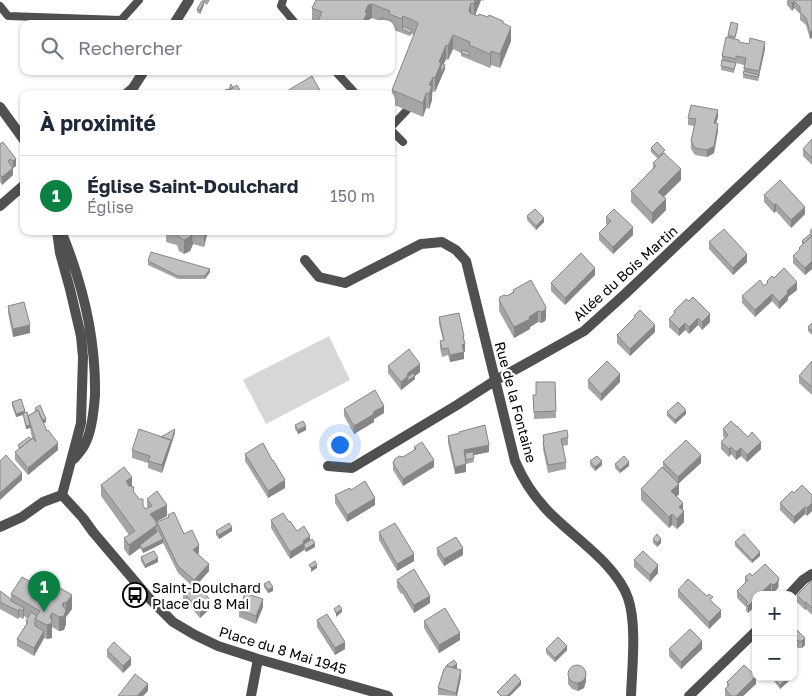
<!DOCTYPE html>
<html lang="fr">
<meta charset="utf-8">
<style>
body{margin:0;font-family:"Golos Text",sans-serif;background:#f6f6f7;color:#1f2937}
.controls{position:absolute;right:15px;bottom:15px;display:grid;overflow:hidden;border-radius:10px;box-shadow:0 1px 4px #0004}
.controls button{width:45px;height:45px;display:grid;place-items:center;padding:0;border:0;border-bottom:1px solid #e0e1e3;background:#fff;color:#1f2937;font:25px sans-serif}
.you{position:absolute;left:339px;top:444px;width:18px;height:18px;margin:-12px;border:4px solid #fff;border-radius:50%;background:#1a73e8;box-shadow:0 0 0 8px #1a73e833}
.badge{display:grid;place-items:center;width:32px;height:32px;border-radius:50%;background:#0b8043;color:#fff;font-size:16px;font-weight:700}
.pin{position:absolute;translate:-50% -41px;filter:drop-shadow(0 1px 2px #0008)}
.pin::after{content:'';position:absolute;top:26px;width:18px;height:15px;background:inherit;clip-path:polygon(0 0,100% 0,50% 100%)}
.list{margin:0;padding:0;list-style:none}
h2{display:flex;justify-content:space-between;align-items:center;height:65px;margin:0;padding:0 20px;font-size:21px}
h2 small{font-size:16px;font-weight:400;color:#747a83}
.list li{display:grid;grid-template-columns:32px 1fr auto;gap:15px;align-items:center;box-sizing:border-box;height:80px;padding:0 20px;border-top:1px solid #e0e1e3}
.list b{display:block;font-size:19px;white-space:nowrap}
.list p{margin:0;font-size:16px;white-space:nowrap;color:#747a83}
.list em{font-size:16px;font-style:normal;color:#747a83}
.icon{flex:none;width:28px;height:28px;fill:none;stroke:currentColor;stroke-width:2;stroke-linecap:round;stroke-linejoin:round}
.map{position:relative;flex:none;width:812px;height:696px;overflow:hidden}
.search{position:absolute;background:#fff;box-shadow:0 1px 4px #0004;left:20px;top:20px;width:375px;height:55px;display:flex;align-items:center;gap:12px;box-sizing:border-box;padding:0 18px;border-radius:10px;color:#747a83;font-size:19px}
.panel{position:absolute;background:#fff;box-shadow:0 1px 4px #0004;left:20px;top:90px;width:375px;height:145px;border-radius:10px}
.map>svg:first-child{display:block}
.green{fill:#d7d7d7}
.lines{fill:none;stroke-linecap:round;stroke-linejoin:round}
.service{stroke:#505050;stroke-width:8}
.minor{stroke:#505050;stroke-width:10}
.tertiary{stroke:#505050;stroke-width:10}
.wall{fill:#a5a5a5}
.shaded-wall{fill:#868686}
.building{fill:#c0c0c0;stroke:#868686}
.labels{text-anchor:middle;dominant-baseline:central;stroke-width:4.5;stroke-linejoin:round;paint-order:stroke}
.street-label{font-size:14px;fill:#000;stroke:#fff}
.poi-label{font-size:14px;fill:#000;stroke:#fff;text-anchor:start}
</style>
<div class="map">
<svg width="812" height="696" viewBox="0 0 812 696">
<rect width="100%" height="100%" fill="#fff"/>
<!-- green -->
<path class="green" d="M329,336L350,380L266,424L243,380Z"/>
<g class="lines">
<!-- service -->
<path class="service" d="M283,0L281,6L296,24
M0,6L8,16L121,20L139,0
M335,71L356,94
M391,127L407,110
M391,130L403,142"/>
<!-- minor -->
<path class="minor" d="M174,24L189,0
M126,94L133,88L144,71
M305,260L319,277L345,283L421,244L442,242L456,250L466,261L515,461C523,480 532,494 546,509C571,536 616,563 628,598C637,624 632,668 631,696
M328,466L352,468L457,405L496,380L529,362L584,331L625,294L812,117
M789,595L803,580L812,574
M689,696L756,631"/>
<!-- tertiary -->
<path class="tertiary" d="M0,107L24,140
M0,206L24,185
M57,231L60,253L70,289L81,336L83,357L81,423L62,495
M61,231C83,284 96,338 95,395C94,409 92,431 85,444C83,449 78,454 74,459
M62,495L83,518L93,532L149,598L173,622L195,635L218,646L258,659L388,696
M0,527L22,517L43,502L62,495
M251,696L258,659"/>
</g>
<!-- wall -->
<path class="wall" d="M203,0H210L207,5L204,3V5L200,14L197,12V9Z
M316,0H484L483,1L481,0L475,15L503,24L511,41L500,68L491,65L490,68L461,56V53L453,49L448,60L446,59L443,65L445,69L435,92L433,91L432,93V100L429,109L426,108L423,117L392,104V90L414,35L412,34L410,36L391,29V24H380V21L372,18L368,20L367,23L369,24H316L312,22V8Z
M787,0H812L810,39L806,25L800,20V14L794,8L792,11L787,5Z
M738,28L735,39L739,42L765,49L758,81L743,78L744,65L736,63L734,73L721,70L722,56L728,35Z
M718,117L716,123L718,131L714,153L707,157L695,155L691,149V141L694,126L688,125V118Z
M812,139V165L803,156V149Z
M3,142L16,166L13,168V175L2,185L0,182V144Z
M651,148L665,153L681,180L664,197L666,210L652,224L631,202V191L653,168V163L658,159L651,152Z
M764,195L805,214L791,228L776,211L774,213L764,202Z
M527,216L544,222L536,230L527,220Z
M606,217L633,235L613,254L599,240V233L607,225L606,224Z
M812,228V269L805,275L793,263V256L799,250V248L802,245V241L810,234V230Z
M166,231H208L204,247L193,244L190,251L184,254L179,251L177,245L166,242Z
M709,242L747,262L733,275L709,249Z
M148,261L210,272L205,279H178L148,265Z
M595,275L565,305L551,291V283Z
M774,278L797,290L788,297V300L779,309L772,301L755,317L742,303V296L764,286L767,284V281Z
M531,280L546,318L545,321L541,323L538,322L530,327V329L514,338L499,311V300L513,292V290Z
M8,306L30,333L13,337L8,313Z
M674,311L710,322L702,330L698,325L689,334L685,330L679,336L669,327V319L674,315Z
M634,316L655,332L630,356L617,343V335L634,318Z
M439,317L464,336L465,352H464V359L450,362L448,355L442,357L440,348V341L443,340L439,324Z
M812,323V335L808,331V327Z
M812,361V395L799,383V376Z
M388,366L420,372L415,376V379L401,390L388,373Z
M588,380L620,382L601,401L588,388Z
M555,382L556,418L534,419L533,395H536Z
M12,402L25,413L28,419V416L35,411V408L46,422L43,423L47,431L58,450L28,475L15,460V452L19,450L18,445L32,438L30,428L26,429L23,415L16,417L12,406Z
M344,409L384,413L374,419V422L354,434L344,416Z
M667,412L686,414L675,424L667,416Z
M295,425L306,430L298,434L295,429Z
M737,427L761,449L747,462L741,456L736,460L731,454L729,457L721,449V442L725,438L723,436V429Z
M175,433L162,473L148,468V463L132,458V450L161,437Z
M543,435L568,437V445L563,446L566,462V469L548,473L543,449Z
M448,436L489,452L473,455L474,462L466,464V472L455,474L448,443Z
M414,447L434,467L403,486L393,470V463L414,450Z
M245,454L272,460L285,488L268,498L245,461Z
M590,461L602,465L595,471L590,465Z
M663,462L701,463L679,483V494L676,497L683,510L684,522L677,529L672,525L669,528L641,500V489L663,468Z
M615,464L629,466L620,473L615,468Z
M101,485L132,487L134,492L145,509H147V499L167,516L156,522L157,525V522L168,518V515L184,534L199,553L198,554L209,571L194,588L178,573L163,543L143,553L140,548L129,556L124,549V538L129,535L101,496Z
M351,490L375,505L347,522L335,503V495Z
M794,493L812,495L807,516L805,514L794,524L780,510V503Z
M271,520L289,522L297,531L310,540L315,547L306,552L304,550L290,559L271,528Z
M216,531H232L219,539L216,535Z
M379,532L414,561L397,571L379,540Z
M653,539L661,543L657,547L653,543Z
M735,542L760,556L752,563L735,546Z
M437,548L463,555L444,566L437,555Z
M141,557L158,562L145,568L141,561Z
M634,560L658,573L650,582L634,567Z
M752,576L779,585L778,588L775,591L772,592L771,591L748,613L746,611V607L737,598V591L745,583V577Z
M397,580L430,603L414,613L402,593L401,594L397,587Z
M812,580V615L806,609L805,610L797,602V595Z
M264,584L273,591L268,593L264,587Z
M55,585L72,609L66,617V624L64,630L59,631L52,627V638L47,639L44,638L34,656L17,646V639L26,625V621L27,618L24,616L23,619L19,617L18,619L0,609V591L11,599V594L51,593Z
M678,590L713,602L721,617L709,629L678,597Z
M183,592L196,594L211,608L200,618L183,599Z
M263,607L256,624L239,617V610Z
M317,620L345,649L335,655L317,627Z
M424,621L460,640L439,653L424,628Z
M793,626L805,645L802,648H798L794,644L793,645Z
M546,649L567,650L555,662L546,653Z
M669,649H702L681,669L669,656Z
M107,650L131,665L123,673L107,657Z
M456,668L461,677L457,696L438,695V688L444,669L457,668Z
M568,676L586,681L584,688L578,691L572,689L568,684Z
M771,677H791V679L780,689Z
M727,682L756,684L743,696H725V689L727,687Z"/>
<!-- shaded-wall -->
<path class="shaded-wall" d="M475,0H481L474,18V4Z
M794,1V8L792,11V3Z
M204,2V5L200,14V10Z
M471,3V17L469,10Z
M372,4V18L368,20L367,24H363L365,12L368,5Z
M403,16V30L402,29V33V19Z
M511,27V41L500,68V54Z
M812,31V38L810,39V32Z
M453,35V49L448,60V46Z
M765,42V49L758,81L759,71Z
M446,45V59L441,70L445,65V69L435,92V78L439,62Z
M491,51V65L490,68V54Z
M433,77L432,100L429,109V85Z
M426,93V108L423,117V103Z
M718,110V117L714,130V123Z
M718,124V131L714,153L707,157V150Z
M16,159V166L13,168V175L2,185V177L13,168V161Z
M681,169V180L658,202V192Z
M666,199V210L652,224V213Z
M776,204V211L774,213V205Z
M805,207V214L791,228V220Z
M544,218V222L536,230V226Z
M633,227V235L613,254V247Z
M192,231L193,244L190,251L184,254V240Z
M204,231H208L204,247Z
M747,254V262L733,275V268Z
M812,261V269L805,275V268Z
M595,268V275L565,305V298Z
M210,269V272L205,279V276Z
M797,282V290L788,297V300L779,309V302L787,291Z
M772,294V301L755,317V310Z
M546,307V318L545,321L541,323V312Z
M538,311V322L530,327V329L514,338V327Z
M710,314V322L702,330V322Z
M698,318V325L689,334V327Z
M685,323V330L679,336V329Z
M30,325V333L13,337V329Z
M655,325V332L630,356V349Z
M465,344V352H462V345Z
M464,352V359L450,362V355Z
M420,364V372L415,376V379L401,390V382L408,373Z
M620,374V382L601,401V394Z
M384,406V413L374,419V422L354,434V426L373,412Z
M686,410V414L675,424V420Z
M25,411V414L16,417V414Z
M46,419V422L41,425V421Z
M30,425V428L26,429V426Z
M306,426V430L298,434V430Z
M175,429V433L162,473V465Z
M761,442V449L747,462V455Z
M58,443V450L28,475V468Z
M489,445V452L465,457L464,450Z
M731,447V454L729,457V449Z
M741,448V456L736,460V452Z
M701,455V463L678,484V477Z
M434,460V467L403,486V479Z
M602,461V465L595,471V467Z
M629,462V466L620,473V470Z
M466,464V472L455,474V467Z
M22,473V480L0,500V493Z
M132,477V488L126,492V481Z
M285,480V488L268,498V491Z
M679,484V494L671,502V491Z
M375,498V505L347,522V515Z
M683,503V513L684,511V522L677,529V519L679,507Z
M812,503V511L807,516V508Z
M167,505V516L150,525V514Z
M805,507V514L794,524V517Z
M672,514V525L669,528V517Z
M157,525V536L140,545V548L129,556V545Z
M232,527V531L219,539V535Z
M310,536V544L304,546V550L290,559V552L303,541Z
M163,539V543L143,553V549Z
M661,539V543L657,547V543Z
M315,543V547L306,552V549Z
M199,545V553L193,557V550Z
M463,548V555L444,566V559Z
M760,552V556L752,563V560Z
M414,554V561L397,571V564Z
M158,558V562L145,568V565Z
M209,564V571L194,588V580Z
M317,565V568L311,572V568Z
M658,565V573L650,582V575Z
M779,578L778,588L775,591L772,592V585Z
M771,583V591L767,595H759Z
M273,587V591L268,593V590Z
M72,595V609L66,617V603Z
M430,596V603L414,613V605Z
M756,598V605L748,613V606Z
M263,599V607L256,624V616Z
M211,601V608L200,618V611Z
M64,602V614L66,610V624L64,630L59,631V617L62,605Z
M806,602V609L805,610V603Z
M24,608V616L23,619V611Z
M19,609V617L18,619V611Z
M342,609V612L336,617V613Z
M721,610V617L709,629V622Z
M52,613V638L47,639V625Z
M44,631V638L34,656V648Z
M460,633V640L439,653V645Z
M805,638V645L802,648V641Z
M702,641V649L681,669V662Z
M345,642V649L335,655V648Z
M567,646V650L555,662V658Z
M131,658V665L123,673V666Z
M457,664V668L450,673V669Z
M461,670V677L457,696H456V693Z
M586,674V681L584,688L578,691V683Z
M756,676V684L743,696H736Z
M789,677H791V679L780,689V685Z
M521,681V685L510,696H507Z
M148,684V691L143,696H137Z"/>
<!-- building -->
<path class="building" d="M316,0H475L474,4L471,3L469,10L470,13L478,16L479,14L488,17L489,15L503,21V23L511,27L500,54L491,51L490,54L469,45L470,42L453,35L448,46L446,45L439,62L441,63L435,78L433,77L429,85L432,86L429,94L426,93L423,103L392,90L418,24L417,22L403,16L402,19L389,14L390,11L372,4L368,5L365,12L367,13L363,22L366,24H317L322,12L312,8Z
M789,0H812V31L810,32L806,18L800,12V7L794,1L792,3Z
M202,1L204,2L200,10L197,9Z
M381,18L389,21V24L380,21Z
M731,22L738,24L735,37L728,35Z
M403,26L412,30L410,33L402,29Z
M726,37L739,40V42L749,44L750,38L765,42L759,71L744,68L746,58L736,56V59L722,56Z
M462,50L469,52V56L461,53Z
M722,60L736,63L734,69L721,66Z
M442,64L445,65L441,74V66Z
M744,71L759,75L758,77L743,74Z
M312,76L322,94H282Z
M231,84L233,88L229,90Z
M237,85L242,94H225L226,89L229,90Z
M691,105L718,110L714,123L718,124L714,146L707,150L695,148L691,141L696,119L688,118Z
M812,139V158L803,149Z
M3,142L16,159L13,161L10,159L8,161L13,168L2,177L0,175V144Z
M657,142L665,150L659,156L651,148Z
M664,153L681,169L658,192L666,199L652,213L631,191L656,166L653,163Z
M780,180L805,207L791,220L776,204L774,205L764,195Z
M535,209L544,218L536,226L527,216Z
M614,209L633,227L613,247L599,233L611,221L606,217Z
M724,229L747,254L733,268L709,242Z
M177,231H192L190,237L184,240L179,237Z
M810,234L812,236L804,243L802,241Z
M812,235V261L805,268L793,256L800,249L799,248Z
M151,252L210,269L205,276H178L148,261Z
M581,253L595,268L565,298L551,283Z
M784,268L797,282L787,291L788,293L779,302L772,294L755,310L742,296L760,280L764,286L768,283L767,281L772,276L774,278Z
M531,280L546,307L545,310L541,312L538,311L529,317L530,319L514,327L499,300L500,297L504,295L507,296L514,292L513,290Z
M693,297L710,314L702,322L698,318L689,327L685,323L679,329L669,319L675,313L674,311L686,299L689,301Z
M24,302L30,325L13,329L8,306Z
M640,310L655,325L630,349L617,335L635,317L634,316Z
M459,313L464,336L463,337L465,344L462,345L464,352L450,355L448,348L442,349L440,341L444,340L439,317Z
M812,323V332L808,327Z
M409,349L420,364L408,373L407,377L401,382L388,366Z
M607,361L620,374L601,394L588,380Z
M812,361V387L799,376Z
M413,373L415,376L407,381L408,377Z
M536,382H555L556,411L534,412L533,395H536Z
M375,390L384,406L373,412L374,414L354,426L344,409Z
M21,399L25,411L16,414L12,402Z
M678,402L686,410L675,420L667,412Z
M40,405L46,419L42,420L38,410H36L35,408Z
M38,410L47,431L48,430L58,443L28,468L15,452L33,438L36,442L28,416Z
M27,412L30,425L26,426L23,413Z
M303,421L306,426L298,430L295,425Z
M731,421L737,427V426L748,437L752,432L761,442L747,455L741,448L736,452L731,447L729,449L721,442L728,435L723,429Z
M485,425L489,445L464,450L466,464L455,467L448,436L460,433L459,432Z
M139,429L171,440L162,465L148,461L150,456L132,450Z
M175,429L171,443V440L161,437Z
M567,430L568,437L561,439L566,462L548,465L543,442H544L543,435Z
M29,437L31,439L20,448L18,445Z
M686,440L701,455L678,477L663,462Z
M422,442L434,460L403,479L393,463L395,459L399,456L403,457L416,449L414,447Z
M263,443L272,460H273L285,480L268,491L245,454Z
M473,452L474,458L466,460L465,453Z
M6,455L22,473L0,493V461Z
M597,456L602,461L595,467L590,461Z
M624,456L629,462L620,470L615,464Z
M124,467L132,477L126,481L129,486L134,487L133,491L139,499H143V505L145,509L152,506L147,499L157,491L167,505L150,514L155,520L157,525L129,545L124,538L135,531L101,485Z
M662,467L679,484L671,491L683,503L679,507L684,511L677,519L672,514L669,517L641,489Z
M365,481L375,498L347,515L335,495L350,488L351,490Z
M802,485L812,495V503L807,508L805,507L794,517L780,503L792,491L794,493Z
M174,512L184,534L192,530L199,545L193,550L209,564L194,580L178,566L157,522L169,517L168,515Z
M283,513L289,522L290,521L297,531L304,526L310,536L303,541L304,543L290,552L271,520Z
M229,523L232,527L219,535L216,531Z
M395,523L414,554L397,564L379,532Z
M156,525L163,539L143,549L140,545L157,532L155,527Z
M657,534L661,539L657,543L653,539Z
M744,534L760,552L752,560L735,542Z
M456,537L463,548L444,559L437,548Z
M312,539L315,543L306,549L304,546V544Z
M154,551L158,558L145,565L141,557Z
M643,551L658,565L650,575L634,560Z
M315,561L317,565L311,568L309,565Z
M765,564L779,578L778,581L775,584L772,585L771,583L759,595H756V598L748,606L746,604L748,602L737,591L748,580L745,577L750,573L752,576Z
M414,569L430,596L414,605L402,586H401L397,580Z
M22,577L51,593L55,585L72,595L66,603L64,602L62,605L66,610L64,616L59,617L52,613L50,617L52,620V623L47,625L35,619L40,611L11,594Z
M688,579L707,596L709,594L713,597L710,600L721,610L709,622L678,590Z
M812,580V608L806,602L805,603L797,595Z
M269,581L273,587L268,590L264,584Z
M189,586L196,594L202,590L211,601L200,611L183,592Z
M0,591L11,599V601L24,608L23,611L19,609L18,611L0,602Z
M245,593L263,599L256,616L239,610Z
M339,605L342,609L336,613L334,609Z
M445,608L460,633L439,645L424,621Z
M31,612L37,616L35,619V626L44,631L34,648L17,639L28,622L26,621Z
M327,614L345,642L335,648L317,620Z
M793,626L805,638L802,641H798L794,636L793,637Z
M690,629L702,641L681,662L669,649Z
M558,637L567,646L555,658L546,649Z
M114,642L131,658L123,666L107,650Z
M454,660L457,664L452,667L447,666V665Z
M744,665L756,676L736,696H731L725,689L729,685L727,682Z
M568 674a9 9 0 1 1 18 0a9 9 0 1 1-18 0Z
M446,666L461,670L456,693L438,688L444,669H445Z
M135,674L148,684L137,696H118Z
M515,674L521,681L507,696H501L497,692Z
M773,677H789L780,685Z"/>
<!-- icons -->
<defs>
<symbol id="bus-ring" viewBox="-11 -11 22 22"><circle r="9.5" fill="#fff" stroke="#000" stroke-width="1.5"/><path d="M-5-6H5V4H4V6H2V4H-2V6H-4V4H-5ZM-3.5-4V0h7V-4ZM-3.5 1.2v1.5H-2V1.2ZM2 1.2v1.5H3.5V1.2Z" fill="#000"/></symbol>
</defs>
<g fill-rule="evenodd">
<use href="#bus-ring" x="121" y="581" width="28" height="28"/>
</g>
<g class="labels">
<!-- street labels -->
<g class="street-label">
<text transform="translate(625 273) rotate(-42)">Allée du Bois Martin</text>
<text transform="translate(516 402) rotate(75)">Rue de la Fontaine</text>
<text transform="translate(283 650) rotate(17)">Place du 8 Mai 1945</text>
</g>
<!-- poi labels -->
<g class="poi-label">
<text x="152" y="587">Saint-Doulchard<tspan x="152" dy="16">Place du 8 Mai</tspan></text>
</g>
</g>
</svg>
<div class="controls">
<button>+</button>
<button>−</button>
</div>
<div class="you"></div>
<div class="pin badge" style="left:44px;top:612px">1</div>
<div class="search"><svg class="icon" aria-label="search" viewBox="0 0 24 24"><circle cx="10" cy="10" r="6"/><path d="M15 15l6 6"/></svg>Rechercher</div>
<section class="panel">
<h2>À proximité<small></small></h2>
<ul class="list">
<li><span class="badge">1</span><div><b>Église Saint-Doulchard</b><p>Église</p></div><em>150 m</em></li>
</ul>
</section>
</div>
